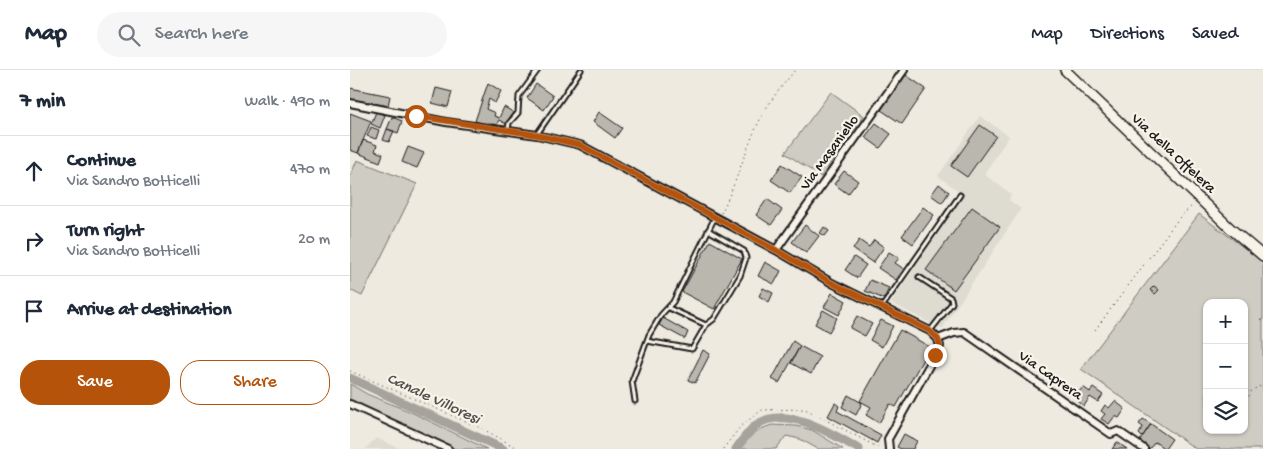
<!DOCTYPE html>
<meta charset="utf-8">
<style>
body{margin:0;font-family:"Gochi Hand",sans-serif;background:#f6f6f7;color:#1f2937}
.controls{position:absolute;right:15px;bottom:15px;display:grid;overflow:hidden;border-radius:10px;box-shadow:0 1px 4px #0004}
.controls button{width:45px;height:45px;display:grid;place-items:center;padding:0;border:0;border-bottom:1px solid #e0e1e3;background:#fff;color:#1f2937;font:25px sans-serif}
.stop{position:absolute;width:15px;height:15px;margin:-11px;border:4px solid #b45309;border-radius:50%;background:#fff}
.stop.end{background:#b45309;border-color:#fff;box-shadow:0 1px 5px #0008}
.list{margin:0;padding:0;list-style:none}
h2{display:flex;justify-content:space-between;align-items:center;height:65px;margin:0;padding:0 20px;font-size:21px}
h2 small{font-size:16px;font-weight:400;color:#747a83}
.list li{display:grid;grid-template-columns:32px 1fr auto;gap:15px;align-items:center;box-sizing:border-box;height:70px;padding:0 20px;border-top:1px solid #e0e1e3}
.list b{display:block;font-size:19px;white-space:nowrap}
.list p{margin:0;font-size:16px;white-space:nowrap;color:#747a83}
.list em{font-size:16px;font-style:normal;color:#747a83}
.actions{display:flex;gap:10px;padding:15px 20px}
.actions a{flex:1;padding:11px 0;border:1px solid #b45309;border-radius:20px;text-align:center;font-size:18px;color:#b45309}
.actions .main{background:#b45309;color:#fff}
.icon{flex:none;width:28px;height:28px;fill:none;stroke:currentColor;stroke-width:2;stroke-linecap:round;stroke-linejoin:round}
.map{position:relative;flex:none;width:913px;height:379px;overflow:hidden}
header{display:flex;align-items:center;gap:30px;box-sizing:border-box;height:70px;padding:0 25px;background:#fff;border-bottom:1px solid #e0e1e3}
header strong{font-size:24px}
nav{display:flex;gap:28px;margin-inline-start:auto;font-size:18px}
.search{width:350px;height:45px;background:#f6f6f7;display:flex;align-items:center;gap:12px;box-sizing:border-box;padding:0 18px;border-radius:28px;color:#747a83;font-size:19px}
main{display:flex}
aside{flex:1;background:#fff}
.map>svg:first-child{display:block}
.built{fill:#dedbd1}
.green{fill:#cfccc3;stroke:#767470;fill-rule:evenodd}
.lines{fill:none;stroke-linecap:round;stroke-linejoin:round}
.canal{stroke:#a6a39d;stroke-width:9}
.building{fill:#bab7af;stroke:#1c1c1c}
.service-casing{stroke:#1c1c1c;stroke-width:7}
.minor-casing{stroke:#1c1c1c;stroke-width:10}
.tertiary-casing{stroke:#1c1c1c;stroke-width:12}
.path{stroke:#1c1c1c;stroke-width:1;stroke-dasharray:1 4;stroke-linecap:butt}
.service{stroke:#f7f3e8;stroke-width:3}
.minor{stroke:#f7f3e8;stroke-width:6}
.tertiary{stroke:#f7f3e8;stroke-width:9}
.route{stroke:#b45309;stroke-width:6}
.labels{text-anchor:middle;dominant-baseline:central;stroke-width:4.5;stroke-linejoin:round;paint-order:stroke}
.street-label{font-size:15px;fill:#1c1c1c;stroke:#f7f3e8}
.water-label{font-size:16px;font-style:italic;fill:#535250;stroke:#f7f3e8}
</style>
<header>
<strong>Map</strong>
<div class="search"><svg class="icon" aria-label="search" viewBox="0 0 24 24"><circle cx="10" cy="10" r="6"/><path d="M15 15l6 6"/></svg>Search here</div>
<nav><a>Map</a><a>Directions</a><a>Saved</a></nav>
</header>
<main>
<aside>
<h2>7 min<small>Walk · 490 m</small></h2>
<ul class="list">
<li><svg class="icon" aria-label="ahead" viewBox="0 0 24 24"><path d="M12 20V5M6 11l6-6 6 6"/></svg><div><b>Continue</b><p>Via Sandro Botticelli</p></div><em>470 m</em></li>
<li><svg class="icon" aria-label="right" viewBox="0 0 24 24"><path d="M7 20v-9h11M14 6l5 5-5 5"/></svg><div><b>Turn right</b><p>Via Sandro Botticelli</p></div><em>20 m</em></li>
<li><svg class="icon" aria-label="arrive" viewBox="0 0 24 24"><path d="M6 21V4h12l-3 4 3 4H6"/></svg><div><b>Arrive at destination</b></div></li>
</ul>
<div class="actions"><a class="main">Save</a><a>Share</a></div>
</aside>
<div class="map">
<svg width="913" height="379" viewBox="0 0 913 379">
<rect width="100%" height="100%" fill="#eeeae0"/>
<filter id="ink" filterUnits="userSpaceOnUse"><feTurbulence type="fractalNoise" baseFrequency=".02" numOctaves="2"/><feDisplacementMap in="SourceGraphic" scale="10" xChannelSelector="R" yChannelSelector="G"/><feConvolveMatrix kernelMatrix="1 2 1 2 8 2 1 2 1" color-interpolation-filters="sRGB"/></filter>
<g filter="url(#ink)">
<!-- built -->
<path class="built" d="M630,46L659,66L634,104L661,124L659,130L671,139L592,259L541,233L614,125L588,106Z
M26,368L51,379H15Z"/>
<!-- green -->
<path class="green" d="M481,22L514,46L471,107L435,83Z
M7,90L67,114L12,226L0,220V107Z
M849,144L913,192V379H846L731,299ZM857,233H894V360H857Z
M0,314L17,324L63,343L137,379H106L0,331Z
M422,355L446,356L462,360L493,379H468L450,369L436,366L426,379H390C401,365 405,360 422,355Z"/>
<g class="lines">
<!-- canal -->
<path class="canal" d="M0,308L153,379
M386,379C391,372 399,361 406,355C438,334 481,364 509,379"/>
</g>
<!-- building -->
<path class="building" d="M556,5L576,19L552,54L531,40Z
M138,13L151,21L145,33L139,29L136,39L145,43L144,46L149,48L154,37L163,42L156,54L149,50L145,57L125,51Z
M186,14L203,26L194,40L177,28Z
M0,18L40,26L38,36L0,29Z
M86,18L102,22L98,37L82,33Z
M26,42L35,45L30,58L21,54Z
M249,42L272,58L265,68L243,52Z
M0,43L21,51L8,83L0,80Z
M42,47L52,51L48,63L37,59Z
M526,53L541,64L530,78L515,67Z
M630,55L646,66L617,107L601,96Z
M21,57L29,60L26,69L17,66Z
M37,59L44,61L39,72L33,70Z
M13,70L27,75L25,81L33,84L30,92L8,83Z
M58,77L74,83L67,98L52,92Z
M432,94L452,107L440,123L421,110Z
M494,101L508,111L498,124L484,114Z
M589,114L599,122L592,133L581,125Z
M417,129L432,140L421,155L406,145Z
M573,137L584,145L563,174L552,166Z
M622,137L650,157L604,220L576,200Z
M455,155L469,166L456,183L442,172Z
M474,157L479,161L475,166L470,163Z
M509,170L519,177L524,170L534,177L523,193L503,179Z
M360,171L392,189L364,239L332,222Z
M539,182L549,188L545,193L554,199L546,210L528,198Z
M504,187L516,195L507,208L495,200Z
M415,192L431,201L424,214L408,206Z
M520,210L539,218L534,229L515,221Z
M804,216L809,220L805,224L800,220Z
M413,218L423,223L419,232L409,226Z
M482,223L496,231L489,245L474,237Z
M473,240L487,248L479,262L465,254Z
M507,246L522,254L515,266L500,258Z
M313,248L338,262L335,269L309,255Z
M531,250L543,256L532,277L520,270Z
M550,260L580,277L546,337L540,334L529,353L516,345L521,337L510,331Z
M443,271L450,276L429,313L422,309Z
M450,276L470,287L461,304L441,293Z
M353,280L360,284L345,313L338,310Z
M733,317L740,322L743,318L753,325L748,332L740,327L734,336L726,330L730,324L728,323Z
M498,325L512,333L506,345L492,337Z
M765,331L775,339L769,348L765,346L759,354L751,349L755,344L751,341L755,335L759,338Z
M485,333L489,336L487,341L531,365L527,373L478,346Z
M793,349L801,354L792,367L789,364L793,357L789,354Z
M801,354L822,369L815,379L805,372L799,379L789,372Z
M554,364L567,371L563,379H551L547,377Z
M767,372L777,379H762Z"/>
<g class="lines">
<defs>
<path id="service" d="M158,60L159,53L168,43L169,26L188,0
M187,64L231,0
M569,207L601,228L602,233L580,261
M532,237L610,125
M319,238L356,255L364,249L390,206L396,188L394,181L358,160
M297,271L342,279L356,255
M285,331L282,311L299,265L311,245L323,232L365,147"/>
<path id="minor" d="M0,33L96,52L187,65L230,75L426,180L482,213L580,261L588,269L590,276L542,362L538,369L539,379
M426,180L554,0
M588,269L604,263L614,262L761,364L768,361L794,379
M0,334L98,379"/>
<path id="tertiary" d="M715,0L880,158L913,186"/>
</defs>
<!-- service casing -->
<use href="#service" class="service-casing"/>
<!-- minor casing -->
<use href="#minor" class="minor-casing"/>
<!-- tertiary casing -->
<use href="#tertiary" class="tertiary-casing"/>
<!-- path -->
<path class="path" d="M371,143C389,109 397,70 417,37C425,24 436,12 445,0
M911,249L913,251
M745,260L829,148L843,135
M0,301L131,358L169,379
M894,317L900,324
M894,335L902,320L913,315
M873,364L875,360
M373,379L391,356L412,340L455,339L531,379"/>
<!-- service -->
<use href="#service" class="service"/>
<!-- minor -->
<use href="#minor" class="minor"/>
<!-- tertiary -->
<use href="#tertiary" class="tertiary"/>
</g>
</g>
<g class="lines" filter="url(#ink)">
<!-- route -->
<path class="route" d="M66,46L187,65L230,75L426,180L482,213L580,261L588,269L590,276L585,285"/>
</g>
<g class="labels">
<!-- street labels -->
<g class="street-label">
<text transform="translate(480 83) rotate(-54)">Via Masaniello</text>
<text transform="translate(823 84) rotate(43)">Via della Offelera</text>
<text transform="translate(700 306) rotate(35)">Via Caprera</text>
</g>
<!-- water labels -->
<g class="water-label">
<text transform="translate(83 330) rotate(25)">Canale Villoresi</text>
</g>
</g>
</svg>
<div class="controls">
<button>+</button>
<button>−</button>
<button><svg class="icon" aria-label="layers" viewBox="0 0 24 24"><path d="M12 4l9 5-9 5-9-5zM3 14l9 5 9-5"/></svg></button>
</div>
<div class="stop" style="left:66px;top:46px"></div>
<div class="stop end" style="left:585px;top:285px"></div>
</div>
</main>
